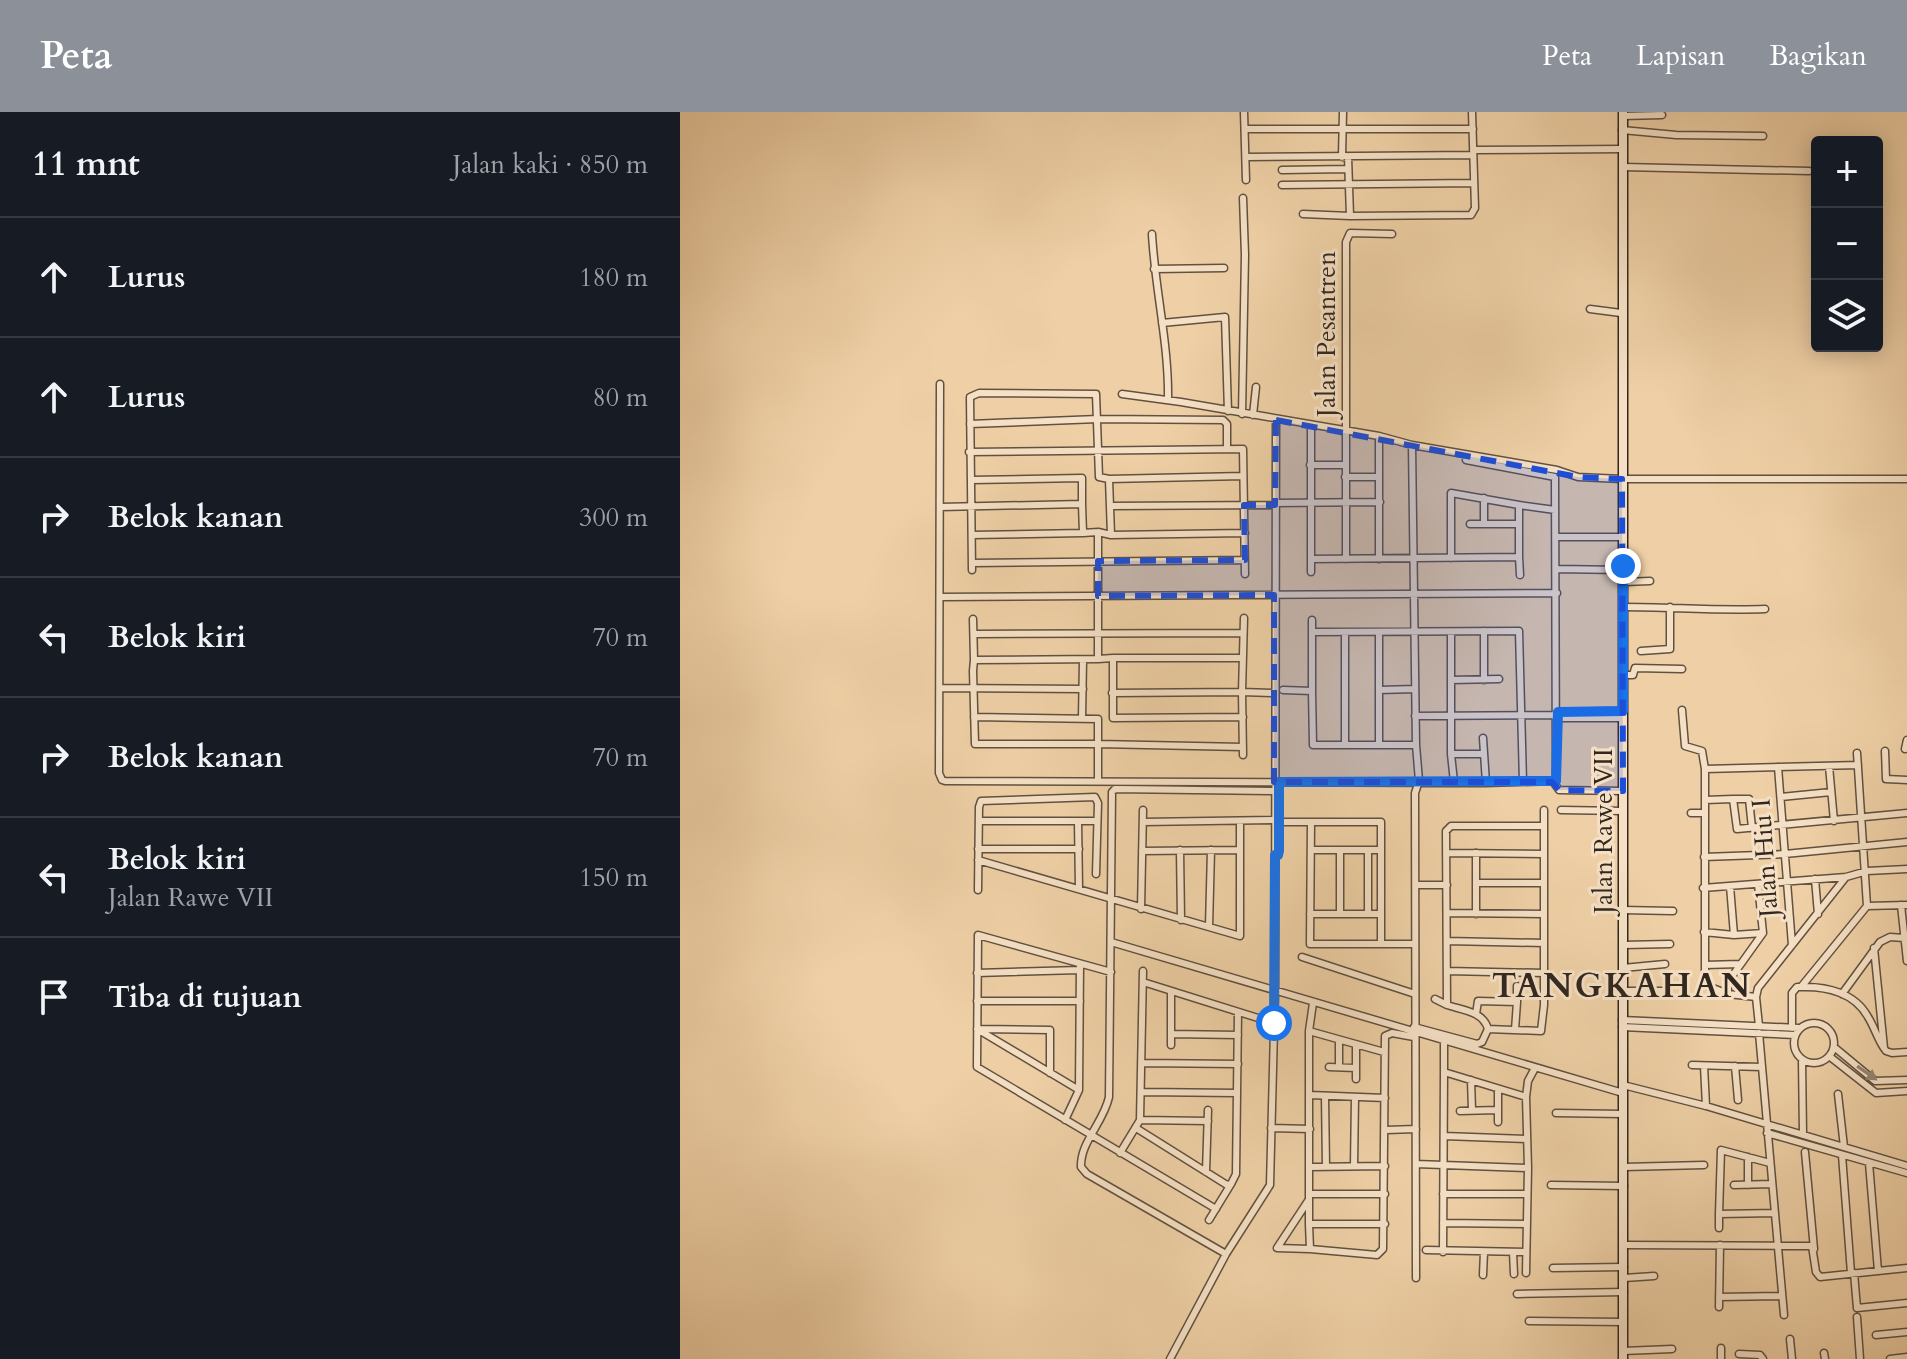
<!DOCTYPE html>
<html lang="id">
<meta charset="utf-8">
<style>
body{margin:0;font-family:Cardo,serif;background:#20242c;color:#f1f3f6}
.controls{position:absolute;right:24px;top:24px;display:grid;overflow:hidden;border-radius:8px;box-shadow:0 4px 20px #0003}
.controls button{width:72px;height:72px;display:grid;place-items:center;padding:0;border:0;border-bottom:2px solid #363941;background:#171b24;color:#f1f3f6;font:40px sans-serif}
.stop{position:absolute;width:24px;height:24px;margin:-18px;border:6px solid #1a73e8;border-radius:50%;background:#fff}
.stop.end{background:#1a73e8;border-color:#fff;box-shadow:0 2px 8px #0008}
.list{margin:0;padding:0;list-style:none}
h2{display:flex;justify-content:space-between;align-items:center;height:104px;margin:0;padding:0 32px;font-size:34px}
h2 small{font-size:26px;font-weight:400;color:#9ea1a6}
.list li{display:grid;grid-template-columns:52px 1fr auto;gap:24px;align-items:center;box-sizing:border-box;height:120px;padding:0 32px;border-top:2px solid #363941}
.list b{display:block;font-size:30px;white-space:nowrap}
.list p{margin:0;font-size:26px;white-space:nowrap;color:#9ea1a6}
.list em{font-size:26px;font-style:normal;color:#9ea1a6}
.icon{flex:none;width:44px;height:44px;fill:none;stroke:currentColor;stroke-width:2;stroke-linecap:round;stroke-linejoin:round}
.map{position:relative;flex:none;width:1227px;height:1247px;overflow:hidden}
header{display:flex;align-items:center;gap:48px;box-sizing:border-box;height:112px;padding:0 40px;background:#8c9099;color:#fff}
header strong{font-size:38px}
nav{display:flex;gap:44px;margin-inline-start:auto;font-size:28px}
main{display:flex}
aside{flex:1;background:#171b24}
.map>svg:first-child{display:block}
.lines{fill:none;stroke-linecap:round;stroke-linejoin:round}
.minor-casing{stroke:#615140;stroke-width:9}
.secondary-casing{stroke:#32271e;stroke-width:11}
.minor{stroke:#f5e0c5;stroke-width:6}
.secondary{stroke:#f5e0c5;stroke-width:8}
.oneway{fill:#948472}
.route{stroke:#1a73e8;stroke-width:10}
.marked{fill:#1d4ed8;fill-opacity:0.2;stroke:#1d4ed8;stroke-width:6;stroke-dasharray:16 10;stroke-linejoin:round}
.labels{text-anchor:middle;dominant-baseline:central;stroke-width:6;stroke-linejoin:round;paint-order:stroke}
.street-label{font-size:26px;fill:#32271e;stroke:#f5e0c5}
.district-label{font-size:34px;font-weight:bold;letter-spacing:2px;fill:#32271e;stroke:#f5e0c5}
</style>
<header>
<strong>Peta</strong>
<nav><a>Peta</a><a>Lapisan</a><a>Bagikan</a></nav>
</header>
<main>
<aside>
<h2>11 mnt<small>Jalan kaki · 850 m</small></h2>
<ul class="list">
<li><svg class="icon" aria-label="ahead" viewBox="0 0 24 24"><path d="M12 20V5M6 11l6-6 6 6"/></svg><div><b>Lurus</b></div><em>180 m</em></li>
<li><svg class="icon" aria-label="ahead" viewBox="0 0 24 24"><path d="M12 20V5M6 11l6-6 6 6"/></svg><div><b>Lurus</b></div><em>80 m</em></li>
<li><svg class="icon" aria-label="right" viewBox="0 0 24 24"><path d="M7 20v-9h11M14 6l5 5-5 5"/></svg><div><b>Belok kanan</b></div><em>300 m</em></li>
<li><svg class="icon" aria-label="left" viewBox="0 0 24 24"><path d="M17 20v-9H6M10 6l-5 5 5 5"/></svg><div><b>Belok kiri</b></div><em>70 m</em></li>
<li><svg class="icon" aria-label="right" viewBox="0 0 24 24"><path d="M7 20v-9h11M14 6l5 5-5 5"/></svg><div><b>Belok kanan</b></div><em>70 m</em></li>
<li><svg class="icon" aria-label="left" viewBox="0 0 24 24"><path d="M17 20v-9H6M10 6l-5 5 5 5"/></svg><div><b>Belok kiri</b><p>Jalan Rawe VII</p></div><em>150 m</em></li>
<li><svg class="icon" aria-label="arrive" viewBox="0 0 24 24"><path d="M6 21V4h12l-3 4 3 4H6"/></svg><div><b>Tiba di tujuan</b></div></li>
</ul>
</aside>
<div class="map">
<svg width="1227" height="1247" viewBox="0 0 1227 1247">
<rect width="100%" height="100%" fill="#efd0a6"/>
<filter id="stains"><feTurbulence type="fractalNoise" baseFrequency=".0025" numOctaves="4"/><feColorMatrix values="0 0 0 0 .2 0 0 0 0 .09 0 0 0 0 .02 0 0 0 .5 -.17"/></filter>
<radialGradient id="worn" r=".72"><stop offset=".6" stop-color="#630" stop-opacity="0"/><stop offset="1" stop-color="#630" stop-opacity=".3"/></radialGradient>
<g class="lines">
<defs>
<path id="minor" d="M564,0L566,68
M943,4L982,3
M565,17H793
M942,18L996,23L1083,24
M793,38L943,37
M566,45L793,43
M662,45L663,0
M668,45L670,104
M943,55L1129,59
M602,58L668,57
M602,73L794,71
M623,102L670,104L791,103L795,96L792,0
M472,122C475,178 489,232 488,288
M474,157L544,156
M910,197L941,201
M482,211L545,205L548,299
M260,272L259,661L262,668L265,669L806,671L876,669L875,365L786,348
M442,282L501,290L699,324L732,333L877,358L898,365L942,367H1227
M562,302L565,143L563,86
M573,303L576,275
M290,312L418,307L543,308L547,312V337
M631,313V447L839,445V393L771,381V446
M699,324V447
M732,333L736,633L739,669L735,681L736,1166
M289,340L563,337L565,462
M630,353H664
M665,365H699
M429,367L563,364
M291,368L402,366V392
M804,386V412
M595,391L700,390
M839,393L875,398
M431,394L595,393
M260,395L402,392L403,421L418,420
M790,412H839
M292,423L403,421
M431,423L565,421
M876,425H943
M839,445L840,463
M631,447V460
M666,447V130L670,121L712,122
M292,451L565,448
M877,457L941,458
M292,458L290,285L299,281L416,282L419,365L429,367L431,423L418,420V547L433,546V606L563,605
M943,470L970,469
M261,485L877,481
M943,495C991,495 1037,499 1085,497
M293,507L294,548
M632,508V579
M632,520L839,519L843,670
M699,520V633
M771,520V642L774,670
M665,521V632
M294,522L563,521
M961,539L990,537V495
M433,546H562
M944,563H953L955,556L1002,557
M771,568L819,567
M804,568V519
M260,576L403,577
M603,578L632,579L633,633H736
M699,578L735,577
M432,581L562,580L564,506
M1002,598L1005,634L1022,639L1025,657V873L1048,882L1076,885
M878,600L943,599
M735,604L878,603
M294,605L418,607V632L563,635
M402,606L403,548
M878,606H943
M803,626L806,671
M1225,637L1227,628
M1205,639L1206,667L1227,668
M1177,641L1187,794L1227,793
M771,642H803
M563,643L562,580L595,581
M1149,654L1154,709
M1098,655L1112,833
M1025,657L1178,653
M418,669V632H295L293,559L294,548L418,547
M599,670V710
M874,671L879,678L943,679
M1101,685L1151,680
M1053,687H1069L1072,716
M1025,688L1053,687L1057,717L1227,701
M881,698L943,699
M1011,701H1024
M299,709H417
M398,709L399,777
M463,710L595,708
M631,710L630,832H735
M298,737H399
M500,738L501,808
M631,738H701
M462,739L560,738
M766,741L864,742
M598,743L599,710H701V832
M1024,745L1105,742L1227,730
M298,748L560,824V709
M1135,767L1138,802
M796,771H864
M736,773H767
M1023,776L1166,765L1187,759L1227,757
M298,778L299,695L301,689L415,685L418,691L416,762
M1221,793L1227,849
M461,797L463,698
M942,798L993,799
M767,801L864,802
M630,802H701
M660,802V738
M688,802V738
M796,802V741
M529,815L531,738
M1024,820L1054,823L1050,774
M1054,823L1083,821
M767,829L864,831
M431,830L943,981
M943,833L990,832
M1194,836L1204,936
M622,845L735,882
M1025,853L1060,852
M943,856L985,852
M767,859L864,861
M431,860L298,823L297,955L536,1097
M297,861L400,858
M463,870L594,911
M1121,875C1147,874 1175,881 1188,905C1195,916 1198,929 1206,939L1212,941L1227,940
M943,879H984
M1048,882V870L1083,821L1078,772
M1162,882L1200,830L1210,825L1224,826
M755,887L767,893
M297,889H400
M837,890V874
M796,902L798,889L837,890L835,918
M942,908L1119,916
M1114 931a20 20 0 1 1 40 0a20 20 0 1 1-40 0Z
M1079,914L1076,885L1078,876L1166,765
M734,915L797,932L802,930L808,917L861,919L864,893V698
M942,915L1115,923
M1112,916V881L1117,875H1121L1187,794
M297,917L399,978
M300,917L370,918V961
M808,917C803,899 782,898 767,893L766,719L771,714H864
M629,919L704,940
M1079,921L1104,1203
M491,922L558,923
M659,928V955
M764,929V960
M491,933V879
M1154,935L1195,969L1227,968
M1149,944L1196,981L1227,979
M1122,947L1123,1023
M462,951L558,952
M1012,953L1081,955
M1024,954L1026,994
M1055,954L1058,988
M649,955L676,956
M676,967V933
M791,968L792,998
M943,973L1026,994L1227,1054
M818,977V1010
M462,980L557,981
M1158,982L1164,1035
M630,983L705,986
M645,984L646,1055
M846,985L848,969L855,956
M780,999L817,998
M876,1001L943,1002
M385,1008L399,978L400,852
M460,1008L528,1009
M456,1016L547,1073L551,1072L556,1062L558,900
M591,1016L630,1017
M706,1018L736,1017
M1087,1021L1227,1061
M764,1024L847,1027
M1125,1040L1134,1137
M440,1041L460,1008L463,859
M1162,1043L1171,1161
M1068,1045V1073
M1090,1051L1041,1038L1039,1102L1095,1101
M1189,1051L1198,1159
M736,1052L848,1056
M674,1054L675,985
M629,1055L705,1054
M944,1055L1024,1053
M526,1060L528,998
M871,1073L944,1074
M1054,1073L1092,1072
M629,1082V919L633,891
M763,1082H847
M628,1089L597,1136L630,1137
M529,1108L551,1072
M763,1111L847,1112
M629,1112L630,1137L697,1143L703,1137L705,924L712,921L734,925
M705,1112H629V1082H705
M1039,1116V1102
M944,1133L1132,1134L1136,1160L1140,1165L1227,1156
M746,1138L846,1140
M763,1140L764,960L846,985L848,1056L846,1161
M833,1140L834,1162
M546,1142L407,1062L401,1055C400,1030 424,1010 429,985L432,680L435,677L595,679
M873,1156L944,1155
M1174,1161L1177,1196L1227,1191
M803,1163L804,1140
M944,1166L974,1164
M837,1182L944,1180
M1039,1185L1102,1184
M1039,1195L1040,1133
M1177,1205L1180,1247
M849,1209L943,1210
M1196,1223L1227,1220
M1110,1227L1112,1247
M1041,1236V1247
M943,1239L992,1237
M1144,1241L1145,1247
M1059,1242L1080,1243L1083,1247
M490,1247L546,1142L590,1073L595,879L596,308
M1210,1247L1227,1245"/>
<path id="secondary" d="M943,0V1247"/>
</defs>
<!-- minor casing -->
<use href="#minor" class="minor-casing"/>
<!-- secondary casing -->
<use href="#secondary" class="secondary-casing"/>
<!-- minor -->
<use href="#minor" class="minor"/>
<!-- secondary -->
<use href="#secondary" class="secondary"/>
</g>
<!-- one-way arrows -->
<defs><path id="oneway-solid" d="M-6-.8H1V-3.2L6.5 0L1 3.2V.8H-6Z" transform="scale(2)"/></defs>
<use class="oneway" href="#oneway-solid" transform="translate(1187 961) rotate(35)"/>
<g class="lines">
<!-- route -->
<path class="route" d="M594,911L595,743H598L599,739V670L876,669L878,600L943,599V454"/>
</g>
<!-- marked area -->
<path class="marked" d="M596,308L898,365L942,367L943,679L879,678L872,670H594V483L418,484V449L565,448L564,393H595Z"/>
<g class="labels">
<!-- street labels -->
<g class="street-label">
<text transform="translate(646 222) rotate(-90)">Jalan Pesantren</text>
<text transform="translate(923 719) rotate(-90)">Jalan Rawe VII</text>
<text transform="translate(1085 746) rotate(-94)">Jalan Hiu I</text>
</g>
<!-- district labels -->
<g class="district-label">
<text x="942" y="874">TANGKAHAN</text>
</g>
</g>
<rect width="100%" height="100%" filter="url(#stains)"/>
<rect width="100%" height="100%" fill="url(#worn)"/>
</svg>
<div class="controls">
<button>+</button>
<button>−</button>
<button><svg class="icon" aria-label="layers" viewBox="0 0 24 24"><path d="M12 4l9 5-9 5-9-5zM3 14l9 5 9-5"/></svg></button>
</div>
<div class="stop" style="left:594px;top:911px"></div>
<div class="stop end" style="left:943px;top:454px"></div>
</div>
</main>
